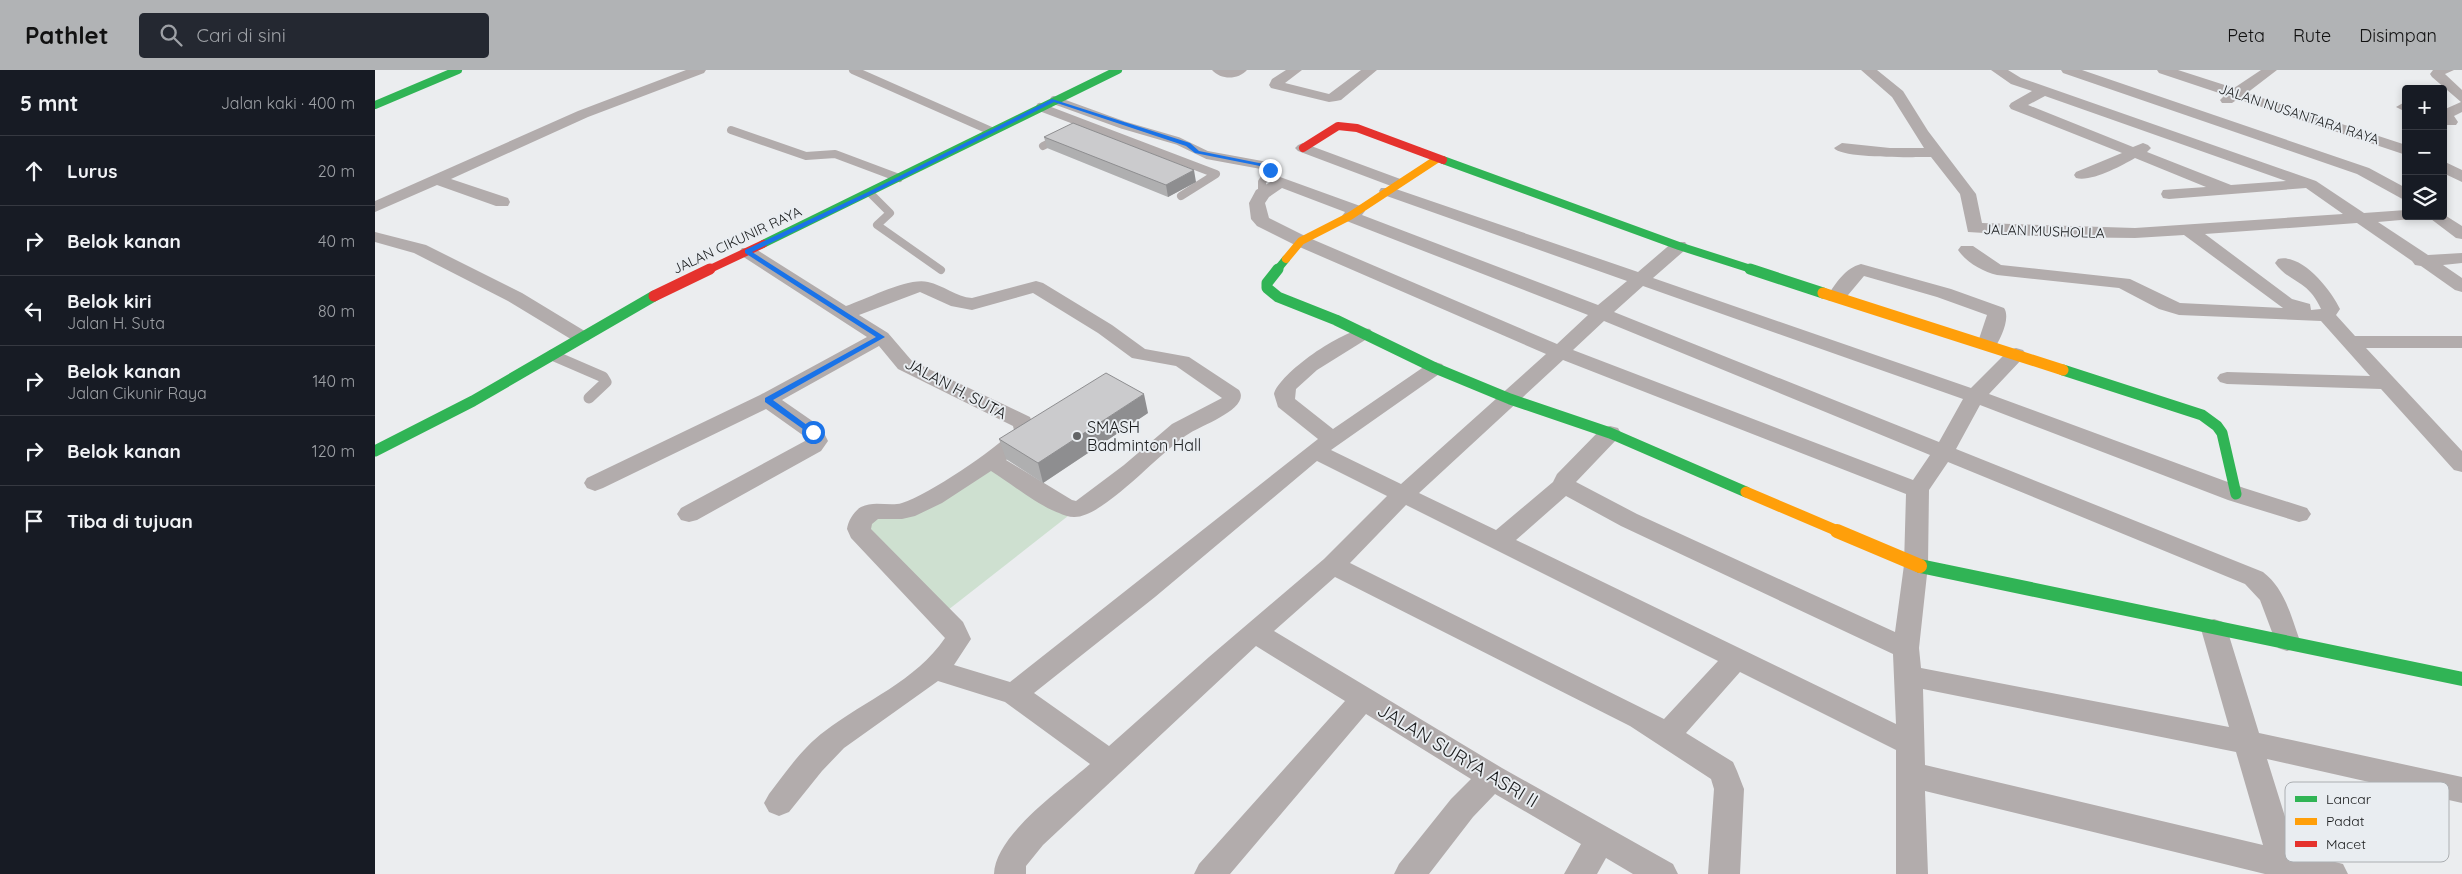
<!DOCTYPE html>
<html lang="id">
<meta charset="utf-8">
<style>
body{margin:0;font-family:Quicksand,sans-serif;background:#242831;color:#f1f3f6}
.controls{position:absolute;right:15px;top:15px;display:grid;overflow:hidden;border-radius:5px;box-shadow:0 2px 8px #0003}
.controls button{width:45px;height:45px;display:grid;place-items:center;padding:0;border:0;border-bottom:1px solid #363941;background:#171b24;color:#f1f3f6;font:25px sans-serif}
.stop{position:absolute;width:15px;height:15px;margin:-11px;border:4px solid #1a73e8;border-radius:50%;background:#fff}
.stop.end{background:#1a73e8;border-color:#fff;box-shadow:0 1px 5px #0008}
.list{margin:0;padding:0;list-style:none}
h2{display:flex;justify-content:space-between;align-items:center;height:65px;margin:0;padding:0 20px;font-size:21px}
h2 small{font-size:16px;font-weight:400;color:#9ea1a6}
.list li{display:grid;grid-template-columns:32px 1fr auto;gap:15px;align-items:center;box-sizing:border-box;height:70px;padding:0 20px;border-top:1px solid #363941}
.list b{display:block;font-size:19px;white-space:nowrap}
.list p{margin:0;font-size:16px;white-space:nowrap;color:#9ea1a6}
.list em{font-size:16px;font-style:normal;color:#9ea1a6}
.icon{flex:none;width:28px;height:28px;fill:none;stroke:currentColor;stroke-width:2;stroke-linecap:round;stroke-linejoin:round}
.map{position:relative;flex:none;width:2087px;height:804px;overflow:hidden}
header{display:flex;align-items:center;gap:30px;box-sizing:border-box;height:70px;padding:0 25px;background:#b1b3b5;color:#111}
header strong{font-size:24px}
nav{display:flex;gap:28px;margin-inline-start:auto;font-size:18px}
.search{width:350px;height:45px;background:#242831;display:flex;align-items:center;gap:12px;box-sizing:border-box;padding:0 18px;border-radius:5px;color:#9ea1a6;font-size:19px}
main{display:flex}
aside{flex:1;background:#171b24}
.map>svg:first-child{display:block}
.green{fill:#cee0d0}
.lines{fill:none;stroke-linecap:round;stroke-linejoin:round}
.lane-far1{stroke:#b2acac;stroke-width:8}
.lane{stroke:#b2acac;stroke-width:11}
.street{fill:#b2acac;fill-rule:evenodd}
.fast-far2{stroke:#30b455;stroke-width:8}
.fast-far1{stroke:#30b455;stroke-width:11}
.fast{stroke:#30b455;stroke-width:14}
.slow-far2{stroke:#ff9f0a;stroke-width:8}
.slow-far1{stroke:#ff9f0a;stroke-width:11}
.slow{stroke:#ff9f0a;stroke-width:14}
.jam-far1{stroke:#e5322d;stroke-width:8}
.jam{stroke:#e5322d;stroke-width:11}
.wall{fill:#afafb0}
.shaded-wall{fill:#8e8e90}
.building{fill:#cbcbcd;stroke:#8e8e90}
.route{fill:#1a73e8}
.poi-dot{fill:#626466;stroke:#e9edf1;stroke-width:2}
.labels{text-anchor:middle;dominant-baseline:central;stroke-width:4;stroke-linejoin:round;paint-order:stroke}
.far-street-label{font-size:14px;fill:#191b1c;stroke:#e9edf1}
.street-label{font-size:16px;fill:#191b1c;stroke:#e9edf1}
.poi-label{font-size:16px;fill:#191b1c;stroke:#e9edf1;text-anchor:start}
.near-street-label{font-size:19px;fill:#191b1c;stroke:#e9edf1}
.key{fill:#e9edf1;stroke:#abaeb1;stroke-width:1}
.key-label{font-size:14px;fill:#191b1c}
</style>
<header>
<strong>Pathlet</strong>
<div class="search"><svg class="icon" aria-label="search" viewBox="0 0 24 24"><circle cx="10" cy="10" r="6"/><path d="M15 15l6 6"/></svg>Cari di sini</div>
<nav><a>Peta</a><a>Rute</a><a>Disimpan</a></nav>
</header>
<main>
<aside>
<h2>5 mnt<small>Jalan kaki · 400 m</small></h2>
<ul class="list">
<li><svg class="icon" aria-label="ahead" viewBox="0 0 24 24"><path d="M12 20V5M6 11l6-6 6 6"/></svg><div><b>Lurus</b></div><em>20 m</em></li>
<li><svg class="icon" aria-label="right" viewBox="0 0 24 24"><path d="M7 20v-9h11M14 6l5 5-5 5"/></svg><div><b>Belok kanan</b></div><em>40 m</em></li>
<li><svg class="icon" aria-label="left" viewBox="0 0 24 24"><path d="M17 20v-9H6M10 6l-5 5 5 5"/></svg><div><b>Belok kiri</b><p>Jalan H. Suta</p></div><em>80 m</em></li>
<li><svg class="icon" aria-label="right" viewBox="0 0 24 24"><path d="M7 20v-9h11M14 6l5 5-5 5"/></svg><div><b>Belok kanan</b><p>Jalan Cikunir Raya</p></div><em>140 m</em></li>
<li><svg class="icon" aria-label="right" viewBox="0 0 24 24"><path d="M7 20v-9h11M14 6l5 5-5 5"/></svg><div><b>Belok kanan</b></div><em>120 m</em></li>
<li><svg class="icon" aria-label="arrive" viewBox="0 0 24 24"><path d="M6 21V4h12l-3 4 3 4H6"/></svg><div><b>Tiba di tujuan</b></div></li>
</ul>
</aside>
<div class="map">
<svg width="2087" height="804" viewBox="0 0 2087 804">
<rect width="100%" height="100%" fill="#ebedef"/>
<!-- green -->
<path class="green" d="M614,398L693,446L573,540L491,456L508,445Z"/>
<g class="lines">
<!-- lane-far1 -->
<path class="lane-far1" d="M478,0L616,61
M679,30L748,55L803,71L832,85L892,96L895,100L887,112V124
M665,37L841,104L806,126
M356,60L431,86L460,84L524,108
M668,76L684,68
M495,123L515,143L502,155L566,200"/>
<!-- lane -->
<path class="lane" d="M177,285L228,307L231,312L214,328"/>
<!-- street -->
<path class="street" d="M311,0H331L329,3L213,47L76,109L133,128L135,132L133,136H121L62,115L0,142V131L203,41Z
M837,0H872C863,10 846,10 837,0Z
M911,0H927L910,13L954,24L986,0H1002L966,30L961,31L954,32L896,18L894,15L897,9Z
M1486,0H1502L1528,21L1553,61L1601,124L1607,153L1760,158L1968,144L1931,118L1794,129L1788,128L1786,124L1788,120L1831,117L1760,88C1746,96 1717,112 1701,108L1699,105L1701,102L1747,83L1636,39L1634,36L1636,33L1657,21L1636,14L1616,0H1633L1646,8L1941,111L1989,143L2031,140V146H2039L2037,149L2003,152L2053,185L2087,183V193L2068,195L2087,208V222L2080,220L2046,196L2040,195L2037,191L1982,153L1830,164L1917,229L1935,234L1936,240L1946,239C1933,209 1914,213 1900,193L1903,189C1927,183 1956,220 1965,239L1961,245L1980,266H2087V278H1991L2087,381V402L2079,400L2006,319L1852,314L1845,312L1842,308L1845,304L1852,302L1995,306L1946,251L1804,245L1784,239L1744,218L1622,205C1608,202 1591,192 1583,180L1586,176H1598L1626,195L1755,209L1805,233L1908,238L1809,165L1760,168L1678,167L1593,162L1585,124L1556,87C1541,87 1467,89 1459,78L1467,73L1515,78H1549L1517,27ZM1670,26L1911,111L1856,115L1772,82L1776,78L1773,75L1768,73L1758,77L1653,35Z
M1686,0H1707L1994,98L2031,118V131L1982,104L1688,3Z
M1782,0H1803L1859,18L1886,0H1902L1872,23L2031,75V85L1863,29L1857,33H1847L1845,30L1850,25L1784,3Z
M2058,0H2079L2070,4L2087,20V42L2079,46L2083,52L2081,55H2071L2068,52V40L2086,32L2057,7L2055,4Z
M2028,33H2031V42L2021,37Z
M928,73L1028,110L1030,113L1022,118L1016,116L923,81L920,78L923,75Z
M2068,91L2087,100V112L2068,103Z
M905,107L988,137L990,141L987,145L1223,235L1252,211L1006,124L1004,121L1006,118H1018L1263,202L1298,172H1310L1313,176L1310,180L1278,208L1596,318L1634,280L1641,278L1648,280L1651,284L1648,288L1614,324L1869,418L1932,438L1936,444L1932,450L1924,452L1853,430L1605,335L1581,379L1888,502C1910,519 1916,546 1925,571L1921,578L1912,581L1903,578L1885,530L1870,514L1573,392L1554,420L1553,495L1544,578L1546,598L1854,657L1826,559L1830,552L1839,549L1848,552L1852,559L1884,663L2087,707V733L1892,689L1921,782L1968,794L1973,804H1890L1550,721L1553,804H1521V680L1365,602L1311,663L1358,692L1362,701L1369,719L1365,804H1333L1339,719L1336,709L1255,656L960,507L899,561L1127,698L1298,794L1303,804H1258L1231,788L1222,804H1189L1206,774L1120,724L1098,747L1054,804H1019L1024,794L1076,729L1096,709L991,644L855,804H819L824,794L970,631L881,576L668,775L651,796V804H619C620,765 688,718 715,694L630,632L563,611L469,678L447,701L414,742L404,746L394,742L389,733L394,724C411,702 427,678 450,661C489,631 541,611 570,568L476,468L472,459C473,451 479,441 486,437C500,430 514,437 527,433C555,424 618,381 639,360L638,356L523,299L504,276L407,330L446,357L453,371L446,381L322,450L314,452L306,450L302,444L306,438L430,371L429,366L391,339L228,418L220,421L212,418L209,413L212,408L385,325L492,267L367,186L364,182L367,178H379L471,236C492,229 533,207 553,212C568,215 581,227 597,228L661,211L668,213L737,255L770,279L814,287L864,320C876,338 828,355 815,363C787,379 729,448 699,447C694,447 688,445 684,443C664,436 635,413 616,401L567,433L540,446L527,449H503L497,454L496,459L588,552L596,569L579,595L635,612L943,369L903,337L899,324C904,303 974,254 995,259L998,263L995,267L942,300L921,319L920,329L958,359L1053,294L1060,292L1067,294L1070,298L1067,302L956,380L1026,414L1171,284L920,175L882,156L876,149L874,133L881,120ZM907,118L970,142L967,146L969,150L1213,245L1182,274L932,167L894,148L890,133L894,127ZM1268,216L1588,329L1564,372L1239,242ZM545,222L576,236L597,240L658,223L723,263L757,288L801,296L847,328L797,354L749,395L701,431L697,430L631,390L650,375L661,361L655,347L537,291L513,263L484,245ZM1229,251L1555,385L1538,410L1198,280ZM1188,290L1531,424L1529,495L1520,562L1262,444L1201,412L1243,368L1246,363L1243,358L1235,356L1227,358L1182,404L1178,412L1121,460L1044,423ZM942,391L1012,426L949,489L834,587L734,676L659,623L780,527ZM1191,426L1246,456L1518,584L1521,654L1141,470ZM1031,435L1343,591L1289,649L975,493ZM1548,619L1861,682L1888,775L1550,695Z
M2068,144L2087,156V169L2081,168L2052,146H2068Z
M0,162L51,175L147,223L213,263L216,267L213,271H199L133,231L39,183L0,172Z
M1486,194L1576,219L1629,238C1636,248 1625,270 1619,279H1605L1602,275L1612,245L1562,227L1489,206L1468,231H1454L1452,227C1460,214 1470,198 1486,194Z"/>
<!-- fast-far2 -->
<path class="fast-far2" d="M0,35L83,0
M1068,90L1304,176L1379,200
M388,174L743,0
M902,200L911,189"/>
<!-- fast-far1 -->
<path class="fast-far1" d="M903,199L892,213V218L903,227L961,250L1060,298L1135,329L1235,363L1371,422
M1375,199L1448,223
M1688,300L1827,345L1842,356L1847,363L1861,424
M0,381L98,331L279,226"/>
<!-- fast -->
<path class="fast" d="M1545,496L2087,609"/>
<!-- slow-far2 -->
<path class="slow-far2" d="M911,189L926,171L975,146L1062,89"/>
<!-- slow-far1 -->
<path class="slow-far1" d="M1448,223L1688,300
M1371,422L1465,462"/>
<!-- slow -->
<path class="slow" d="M1462,461L1545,496"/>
<!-- jam-far1 -->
<path class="jam-far1" d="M928,78L963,56L982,58L1068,90
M333,200L388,174"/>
<!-- jam -->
<path class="jam" d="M279,226L335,199"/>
</g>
<!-- wall -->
<path class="wall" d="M669,67L821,112L793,127L672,78Z
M773,343L668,413L631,389L624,369Z"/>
<!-- shaded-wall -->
<path class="shaded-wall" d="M819,100L821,112L793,127L791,115Z
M769,324L773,343L668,413L663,393Z"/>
<!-- building -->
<path class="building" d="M698,53L819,100L791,115L669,67Z
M731,303L769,324L663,393L624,369Z"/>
<!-- route -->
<path class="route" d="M677,29L815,73L824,81L894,95L898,100L895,101L890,97L820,83L811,76L679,32L497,124L377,182L510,267L398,330L440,361V364H435L390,332V328L501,267L370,183V180L493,122Z"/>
<!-- markers -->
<circle class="poi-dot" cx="702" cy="366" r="5"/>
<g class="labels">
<!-- far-street labels -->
<g class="far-street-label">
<text transform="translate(1924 44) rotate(18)">JALAN NUSANTARA RAYA</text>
<text transform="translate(1669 161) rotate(2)">JALAN MUSHOLLA</text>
<text transform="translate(362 170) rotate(-25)">JALAN CIKUNIR RAYA</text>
</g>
<!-- street labels -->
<g class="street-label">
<text transform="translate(581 318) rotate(28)">JALAN H. SUTA</text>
</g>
<!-- poi labels -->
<g class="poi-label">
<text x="712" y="357">SMASH<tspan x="712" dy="18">Badminton Hall</tspan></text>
</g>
<!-- near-street labels -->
<g class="near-street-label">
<text transform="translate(1083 685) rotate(31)">JALAN SURYA ASRI II</text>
</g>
</g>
<!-- legend -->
<rect x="1910" y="712" width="164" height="80" rx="8" class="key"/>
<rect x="1920" y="726" width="22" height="6" fill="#30b455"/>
<rect x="1920" y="748" width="22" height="7" fill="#ff9f0a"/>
<rect x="1920" y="771" width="22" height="6" fill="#e5322d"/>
<g class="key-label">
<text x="1951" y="734">Lancar</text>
<text x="1951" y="756">Padat</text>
<text x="1951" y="779">Macet</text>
</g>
</svg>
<div class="controls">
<button>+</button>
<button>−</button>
<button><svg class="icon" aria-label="layers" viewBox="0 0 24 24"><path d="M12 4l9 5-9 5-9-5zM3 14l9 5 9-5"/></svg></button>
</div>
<div class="stop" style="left:438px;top:362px"></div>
<div class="stop end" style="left:895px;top:100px"></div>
</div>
</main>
